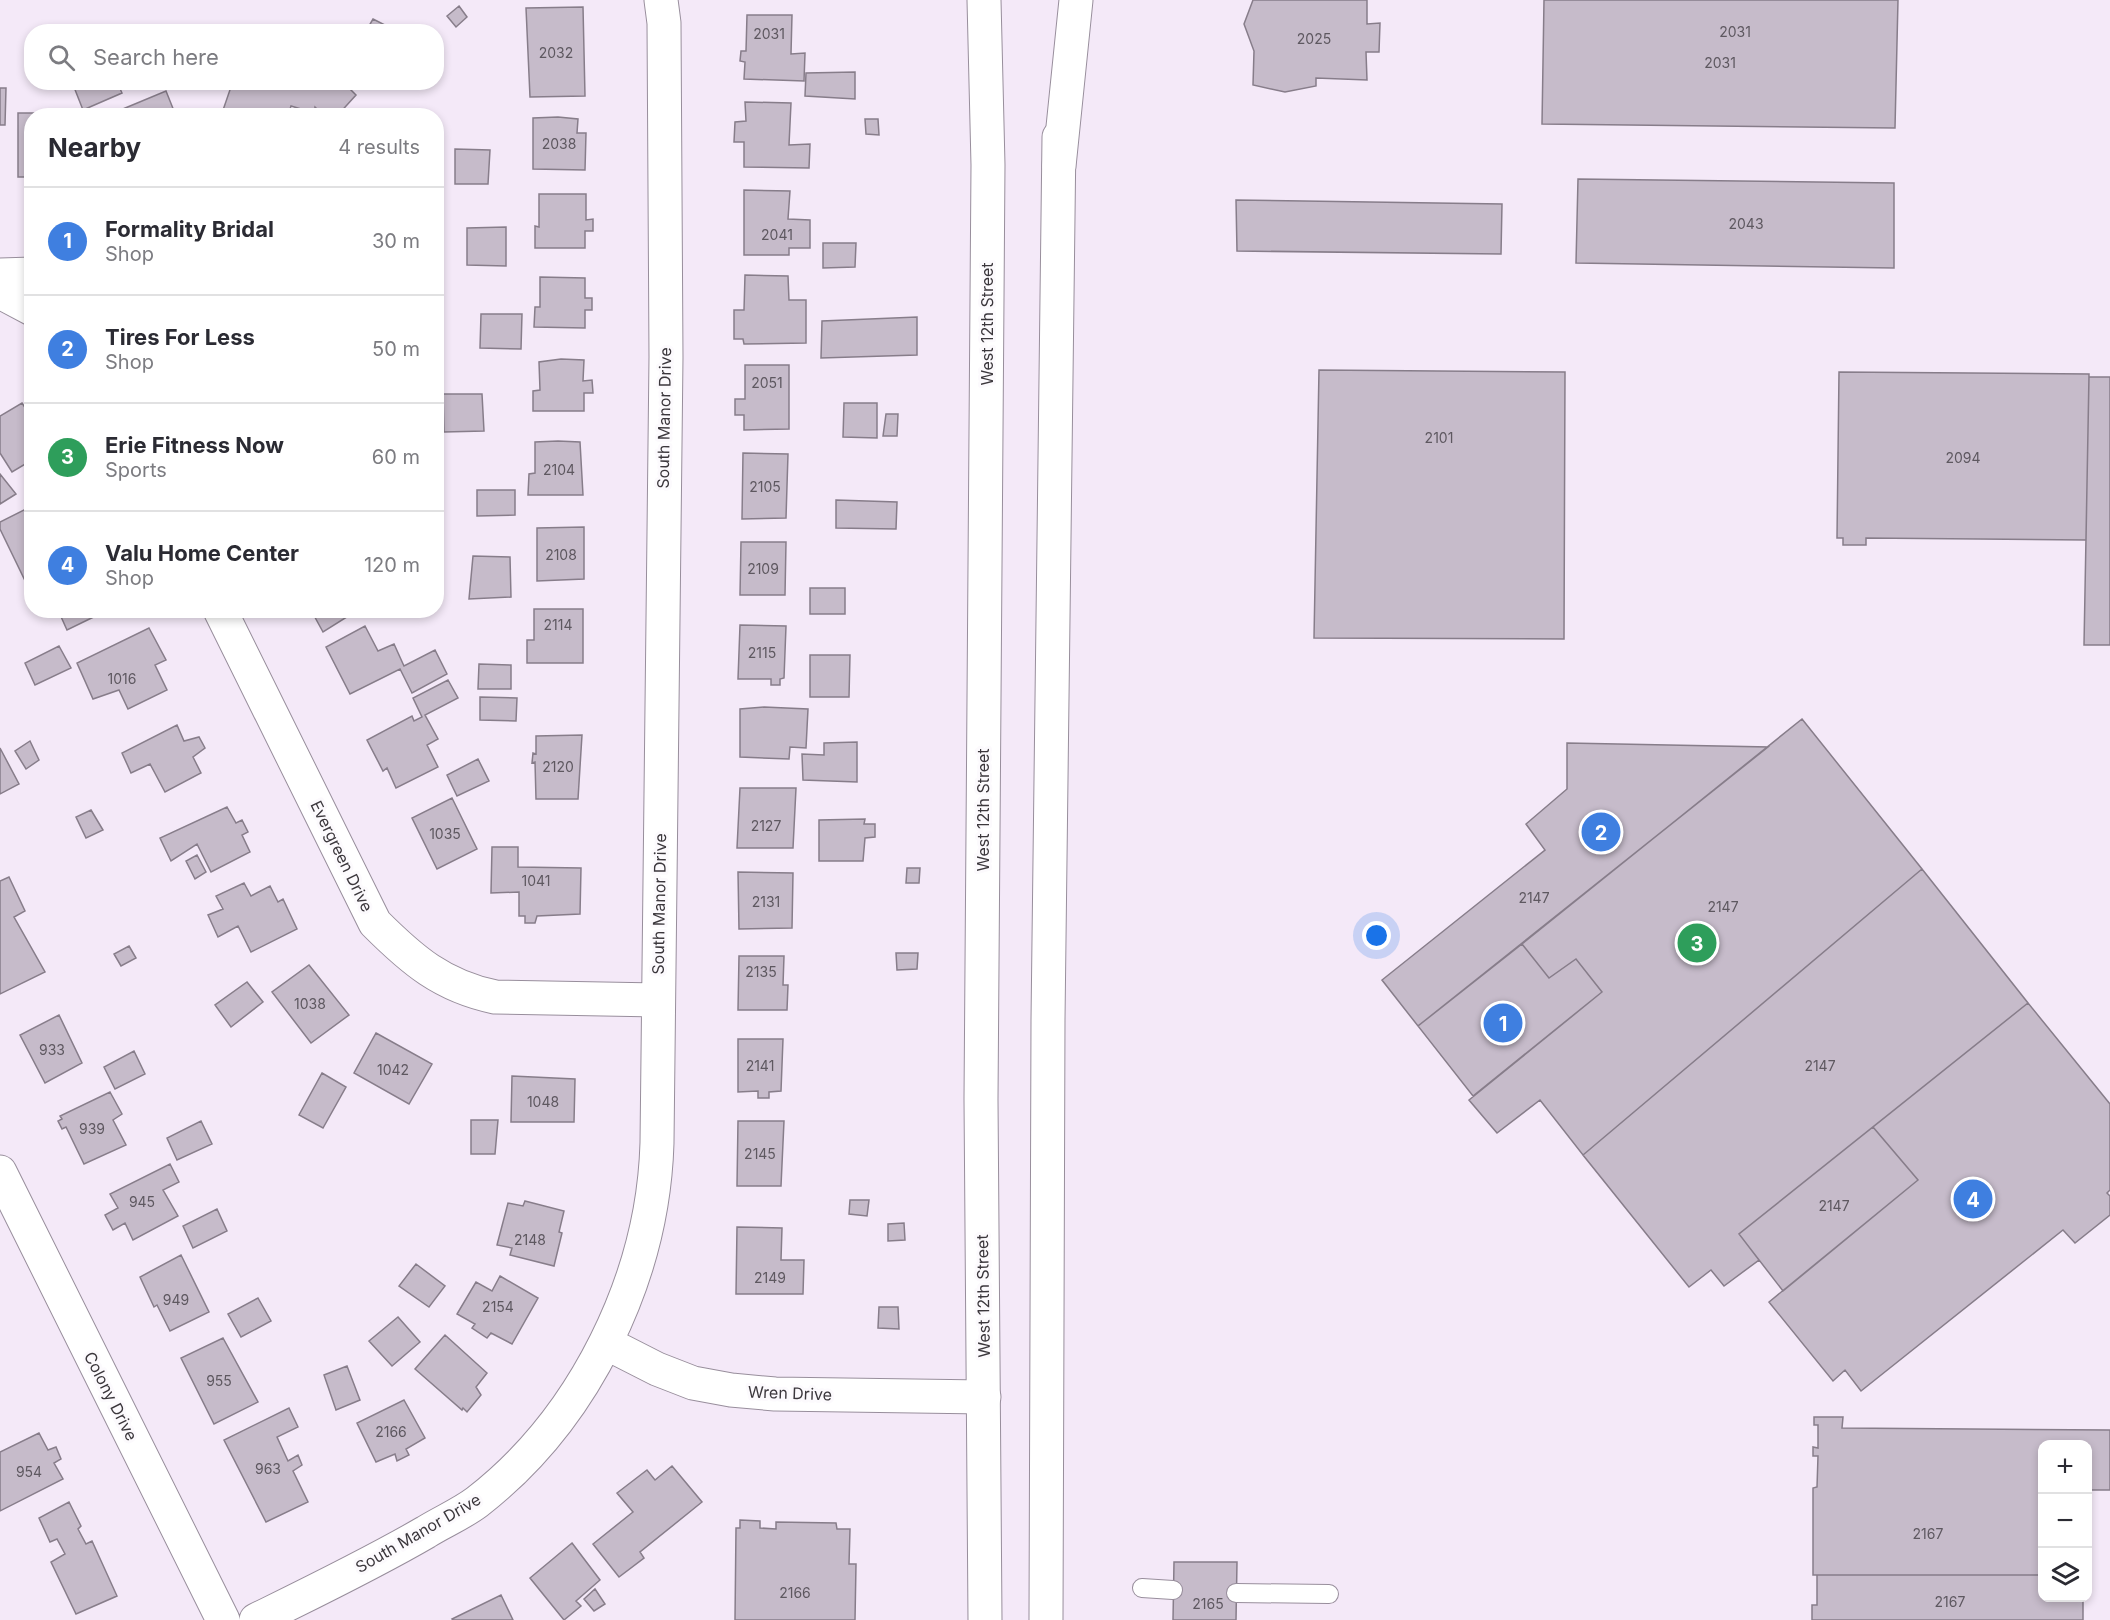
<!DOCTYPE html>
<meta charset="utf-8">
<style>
body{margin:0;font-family:Inter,sans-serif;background:#f7f7f7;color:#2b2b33}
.controls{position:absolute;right:18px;bottom:18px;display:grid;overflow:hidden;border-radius:12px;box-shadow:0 3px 9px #0003}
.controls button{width:54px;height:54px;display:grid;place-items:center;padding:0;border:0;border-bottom:2px solid #e1e1e2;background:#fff;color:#2b2b33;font:30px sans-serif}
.you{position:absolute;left:1377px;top:936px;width:21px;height:21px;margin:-15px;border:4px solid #fff;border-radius:50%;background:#1a73e8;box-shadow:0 0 0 9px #1a73e833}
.badge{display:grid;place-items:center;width:39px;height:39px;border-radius:50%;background:#216c73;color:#fff;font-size:20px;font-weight:700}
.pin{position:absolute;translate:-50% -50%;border:3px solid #fff;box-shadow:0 2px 6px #0006}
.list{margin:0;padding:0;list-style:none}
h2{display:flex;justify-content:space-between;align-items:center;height:78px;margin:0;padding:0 24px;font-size:26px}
h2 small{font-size:20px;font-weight:400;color:#7c7c81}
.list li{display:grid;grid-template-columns:39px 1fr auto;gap:18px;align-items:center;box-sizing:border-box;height:108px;padding:0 24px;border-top:2px solid #e1e1e2}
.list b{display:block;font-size:22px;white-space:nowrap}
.list p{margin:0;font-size:20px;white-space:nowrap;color:#7c7c81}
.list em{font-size:20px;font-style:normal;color:#7c7c81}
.icon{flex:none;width:33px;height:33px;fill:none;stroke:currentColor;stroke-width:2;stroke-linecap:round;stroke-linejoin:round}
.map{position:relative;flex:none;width:2110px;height:1620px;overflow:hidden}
.search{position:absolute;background:#fff;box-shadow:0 3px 9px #0003;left:24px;top:24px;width:420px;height:66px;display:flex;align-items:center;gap:15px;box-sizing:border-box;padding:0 21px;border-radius:24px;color:#7c7c81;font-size:22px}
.panel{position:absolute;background:#fff;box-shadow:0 3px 9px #0003;left:24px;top:108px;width:420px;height:510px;border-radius:24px}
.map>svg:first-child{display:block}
.building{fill:#c6bbca;stroke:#877d8a;stroke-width:1.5}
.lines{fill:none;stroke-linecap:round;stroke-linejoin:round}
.service-casing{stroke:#988e9c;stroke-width:20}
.minor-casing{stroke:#988e9c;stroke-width:35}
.primary-casing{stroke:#988e9c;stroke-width:35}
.motorway-casing{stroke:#988e9c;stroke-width:35}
.service{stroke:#fff;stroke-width:18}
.minor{stroke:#fff;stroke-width:33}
.primary{stroke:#fff;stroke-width:33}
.motorway{stroke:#fff;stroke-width:33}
.labels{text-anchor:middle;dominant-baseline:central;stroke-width:6;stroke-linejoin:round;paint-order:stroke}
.number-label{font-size:14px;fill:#5e5860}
.street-label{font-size:16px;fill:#3b373c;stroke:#fcfafd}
</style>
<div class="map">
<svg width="2110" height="1620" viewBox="0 0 2110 1620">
<rect width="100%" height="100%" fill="#f4e9f8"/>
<!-- building -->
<path class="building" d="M1253,0H1367V24L1380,23L1379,52H1366L1367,80L1316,78V86L1285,92L1253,85L1254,51L1244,24Z
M1544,0H1898L1895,128L1542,124Z
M459,6L467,17L456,27L447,16Z
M583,7L585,96L530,97L526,8Z
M747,15H792L791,54L805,53L804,81L744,79L745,62L740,61L741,51H746Z
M373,19L385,25L381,32L366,31Z
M855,72V99L805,96L806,73Z
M72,82H117L122,93L83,110Z
M227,82H343L356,95L337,116H324L315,107L314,113L291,106L288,116H221L232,84Z
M0,88H6L5,125H0Z
M166,91L176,116H106Z
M745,102L791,103L789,145L810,144L809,168L744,167V142H734L735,122L746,121Z
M18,113H48V116H32V183L28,184L29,177H18Z
M558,117L578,119L577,133H586L585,170L533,169V118Z
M865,119H878L879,135L866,134Z
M455,149L490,150L488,184H455Z
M1578,179L1894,183V268L1576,263Z
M744,190L790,191L788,219L810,220V248H789V255H744Z
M539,194H586V220L593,219V231H585V248H535V226L539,227Z
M1236,200L1502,204L1501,254L1237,251Z
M506,227V266L467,265V228Z
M823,243H856L855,267L823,268Z
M745,275L788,276L789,300H806V343L744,344L743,339H734V310H744Z
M540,277L585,278V298H592V310H585V328L534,327L535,307H540Z
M481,314H522L521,349L480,348Z
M917,317V355L821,358L822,321Z
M561,359L584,360L583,381L592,380L593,393H584V411H533V391L540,390L539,362Z
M745,365H789V429L744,430V415H735V399H745Z
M1319,370L1565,372L1564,639L1314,638Z
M1839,372L2089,374L2086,540L1866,538V545H1843V538H1837Z
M2089,377H2110V645H2084Z
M443,394H482L484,431L444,432Z
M22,403L32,418V460L12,472L0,453V416Z
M844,403H877V438L843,437Z
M886,414H898L897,436H883Z
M558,441L580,442L583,495H528L529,474L535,473V442Z
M743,453L788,454L786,518L742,519Z
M0,474L16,494L0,504Z
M477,490H515V515L477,516Z
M836,500L897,502L896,529L836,528Z
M32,506V593H31L0,529V522Z
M584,527V579L537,581V528Z
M741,542H786L785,595H740Z
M473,556L510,557L511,597L469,599Z
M810,588H845V614H810Z
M534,609H583V663H527V640H534Z
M58,610H108L67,630Z
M311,610H358L323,632Z
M740,625L786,626L784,678L780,679V685H771V679H738Z
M365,626L378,651L394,644L404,666L435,650L447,674L412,693L400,669L350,694L326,647Z
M149,628L166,660L155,665L167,690L128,709L119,690L93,699L77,663Z
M59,646L71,668L35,685L25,663Z
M810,655H850L849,697H810Z
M479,664L511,665V689H478Z
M448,680L458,698L425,715L438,739L427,745L438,767L396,788L387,768L383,771L367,740L412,716L414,721L422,717L413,698Z
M480,697L517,698L516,721L480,720Z
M764,707L808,709L806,748L790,747L789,759L740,757V709Z
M1802,719L1922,869L1583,1155L1540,1100L1497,1133L1469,1100L1602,992L1576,959L1549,978L1522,944Z
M177,725L184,741L199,737L205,748L193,757L201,773L165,792L150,764L131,773L122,753Z
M582,735L578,799H536L535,762L532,763L533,753L536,754V736Z
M30,741L39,760L26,769L15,751Z
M857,742V782L803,780L802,754L824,755V743Z
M1567,743L1768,747L1418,1026L1382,980L1545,850L1526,824L1567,789Z
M0,748L19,784L0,794Z
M478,759L489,781L457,796L447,775Z
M740,788H796L793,848H737Z
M452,798L477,849L437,869L412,818Z
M227,807L236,823L242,820L248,832L242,835L250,852L211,872L197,844L171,861L160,838Z
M91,810L103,830L86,838L76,817Z
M865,819L864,824H875V837L865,838L863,861H819V820Z
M492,847H518V867L581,868L580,914L537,916L535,923H525V916H519V892L491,893Z
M197,855L206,872L195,879L186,861Z
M907,868H920L919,883H906Z
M1922,869L2028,1003L1739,1234L1759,1260L1724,1286L1711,1270L1689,1287L1583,1155Z
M738,872L793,873L792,928L739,929Z
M9,877L25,911L14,917L45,972L0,994V881Z
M244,883L251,896L270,886L278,902L283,899L297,929L251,952L238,926L218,937L208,915L223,909L216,896Z
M1522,944L1549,978L1576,959L1602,992L1473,1096L1418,1026Z
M129,946L136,958L121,966L114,954Z
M896,953H918L917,969L897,970Z
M739,956H784L783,985H788L787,1010H738Z
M309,965L349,1015L311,1043L272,992Z
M247,982L263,1002L231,1027L215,1005Z
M2028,1003L2110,1104V1190L2107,1193L2110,1196V1215L2075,1243L2063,1230L1861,1391L1845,1370L1833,1381L1769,1302L1918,1180L1873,1127Z
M59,1015L82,1063L45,1083L20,1035Z
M376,1033L432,1064L409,1104L354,1073Z
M738,1039H783L781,1091L769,1092V1098H758V1091L738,1092Z
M134,1051L145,1074L115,1089L104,1067Z
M322,1073L346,1087L323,1128L299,1115Z
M512,1076L575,1079L574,1122H511Z
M110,1092L122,1114L113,1120L126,1145L84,1164L66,1127L62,1129L58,1121L62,1119L60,1116Z
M471,1120H498L495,1154H471Z
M201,1121L212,1144L177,1160L167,1138Z
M738,1121H784L781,1186H737Z
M1873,1127L1918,1180L1783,1291L1739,1234Z
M170,1164L179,1182L163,1190L178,1216L133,1240L125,1223L113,1230L105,1215L118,1208L110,1194Z
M850,1200H869L867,1216L849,1214Z
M525,1201L564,1211L559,1232L562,1233L554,1266L510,1255L512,1248L497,1245L508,1203L523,1206Z
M217,1209L227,1231L193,1248L183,1226Z
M904,1223L905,1240L888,1241V1224Z
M737,1227L782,1228L781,1260H804L803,1294H736Z
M181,1255L209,1312L170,1331L157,1305L154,1307L140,1277Z
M416,1264L445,1286L429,1307L399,1286Z
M500,1276L538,1298L512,1344L491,1333L487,1338L472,1328L475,1324L457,1314L476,1282L492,1291Z
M258,1298L271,1321L241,1337L228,1314Z
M879,1307H898L899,1329L878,1328Z
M398,1317L420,1342L392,1366L369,1341Z
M445,1335L487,1373L476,1387L481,1395L467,1412L463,1408L462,1410L415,1369Z
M223,1338L258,1402L214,1424L181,1358Z
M347,1366L360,1400L336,1410L324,1375Z
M404,1400L425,1438L406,1449L409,1455L397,1461L395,1454L376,1462L357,1423Z
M289,1408L298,1427L277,1437L288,1461L298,1455L302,1465L293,1471L308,1502L266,1522L224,1440Z
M1814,1417H1843L1842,1428L2110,1430V1490H2088V1444H2042V1575H1813V1488L1817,1487L1818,1456H1813V1447L1818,1448V1425H1814Z
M39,1433L48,1450L56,1447L61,1459L54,1463L63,1479L0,1511V1452Z
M672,1466L702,1502L640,1552L644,1558L619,1577L593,1544L633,1512L617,1493L647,1470L655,1480Z
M69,1502L81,1526L78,1529L86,1544L92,1541L117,1596L76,1614L51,1562L65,1554L57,1539L50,1542L39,1518Z
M2088,1505H2091L2090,1548H2088Z
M740,1520L760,1521V1528L776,1529V1522L836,1523L837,1529H850L849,1564H856L855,1620H735L736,1528H740Z
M572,1543L600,1580L576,1601L581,1606L564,1620L530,1578Z
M1174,1562H1237L1236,1620H1173Z
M1817,1575H2042V1598H2083V1620H1812V1605H1817Z
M595,1589L605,1604L594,1611L584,1599Z
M501,1595L513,1620H453L452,1619Z"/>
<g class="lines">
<defs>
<path id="service" d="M1142,1588L1173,1590
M1236,1593L1329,1594"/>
<path id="minor" d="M0,275L32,274
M0,292L32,309
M220,610L375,923C412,960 442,986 495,997L658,1000
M0,1172L223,1620
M606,1343L657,1369L693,1383L731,1390L775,1394L984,1397
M256,1620C313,1592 371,1564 426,1532C442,1522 461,1514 477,1502C584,1419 653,1279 657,1143L666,357L664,23L661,0"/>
<path id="primary" d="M984,0L988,165L981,1099L985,1620
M1046,1620L1048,1020L1059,137"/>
<path id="motorway" d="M1059,166L1076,0"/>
</defs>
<!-- service casing -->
<use href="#service" class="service-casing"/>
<!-- minor casing -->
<use href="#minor" class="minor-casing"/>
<!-- primary casing -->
<use href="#primary" class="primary-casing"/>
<!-- motorway casing -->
<use href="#motorway" class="motorway-casing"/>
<!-- service -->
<use href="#service" class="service"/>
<!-- minor -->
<use href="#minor" class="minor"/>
<!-- primary -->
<use href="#primary" class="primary"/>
<!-- motorway -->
<use href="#motorway" class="motorway"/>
</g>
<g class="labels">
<!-- number labels -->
<g class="number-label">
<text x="1735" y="31">2031</text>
<text x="769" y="33">2031</text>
<text x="1314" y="38">2025</text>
<text x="556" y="52">2032</text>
<text x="1720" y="62">2031</text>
<text x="559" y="143">2038</text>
<text x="1746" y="223">2043</text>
<text x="777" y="234">2041</text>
<text x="767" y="382">2051</text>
<text x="1439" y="437">2101</text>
<text x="1963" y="457">2094</text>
<text x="559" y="469">2104</text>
<text x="765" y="486">2105</text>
<text x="561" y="554">2108</text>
<text x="763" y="568">2109</text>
<text x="558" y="624">2114</text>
<text x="762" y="652">2115</text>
<text x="122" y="678">1016</text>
<text x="558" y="766">2120</text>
<text x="766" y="825">2127</text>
<text x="445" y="833">1035</text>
<text x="536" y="880">1041</text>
<text x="1534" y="897">2147</text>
<text x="766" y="901">2131</text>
<text x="1723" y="906">2147</text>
<text x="761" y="971">2135</text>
<text x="310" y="1003">1038</text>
<text x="52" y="1049">933</text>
<text x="760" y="1065">2141</text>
<text x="1820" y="1065">2147</text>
<text x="393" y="1069">1042</text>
<text x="543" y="1101">1048</text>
<text x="92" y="1128">939</text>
<text x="760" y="1153">2145</text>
<text x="142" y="1201">945</text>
<text x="1834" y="1205">2147</text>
<text x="530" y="1239">2148</text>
<text x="770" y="1277">2149</text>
<text x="176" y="1299">949</text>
<text x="498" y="1306">2154</text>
<text x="219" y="1380">955</text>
<text x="391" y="1431">2166</text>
<text x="268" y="1468">963</text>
<text x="29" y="1471">954</text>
<text x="1928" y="1533">2167</text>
<text x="795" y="1592">2166</text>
<text x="1950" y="1601">2167</text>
<text x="1208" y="1603">2165</text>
</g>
<!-- street labels -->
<g class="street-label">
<text transform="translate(987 324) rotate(-90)">West 12th Street</text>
<text transform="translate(664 418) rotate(-89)">South Manor Drive</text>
<text transform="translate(983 810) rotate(-90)">West 12th Street</text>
<text transform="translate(342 856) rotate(64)">Evergreen Drive</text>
<text transform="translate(659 904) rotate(-89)">South Manor Drive</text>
<text transform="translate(983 1296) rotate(-91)">West 12th Street</text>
<text transform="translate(790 1393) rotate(2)">Wren Drive</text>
<text transform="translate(111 1396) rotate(63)">Colony Drive</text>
<text transform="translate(418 1533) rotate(-30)">South Manor Drive</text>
</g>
</g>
</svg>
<div class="controls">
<button>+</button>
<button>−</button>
<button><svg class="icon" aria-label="layers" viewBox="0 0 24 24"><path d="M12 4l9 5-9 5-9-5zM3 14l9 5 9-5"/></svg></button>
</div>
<div class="you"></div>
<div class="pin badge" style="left:1503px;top:1023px;background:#3f7fe0">1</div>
<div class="pin badge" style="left:1601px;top:832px;background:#3f7fe0">2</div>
<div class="pin badge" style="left:1697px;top:943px;background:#2e9e5b">3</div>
<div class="pin badge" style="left:1973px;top:1199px;background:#3f7fe0">4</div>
<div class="search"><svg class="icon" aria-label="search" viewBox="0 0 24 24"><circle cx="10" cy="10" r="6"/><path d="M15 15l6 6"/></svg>Search here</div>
<section class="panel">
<h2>Nearby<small>4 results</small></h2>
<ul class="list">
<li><span class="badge" style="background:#3f7fe0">1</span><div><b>Formality Bridal</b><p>Shop</p></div><em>30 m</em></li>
<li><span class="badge" style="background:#3f7fe0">2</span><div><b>Tires For Less</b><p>Shop</p></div><em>50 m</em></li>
<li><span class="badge" style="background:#2e9e5b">3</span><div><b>Erie Fitness Now</b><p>Sports</p></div><em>60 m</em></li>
<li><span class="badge" style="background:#3f7fe0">4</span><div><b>Valu Home Center</b><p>Shop</p></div><em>120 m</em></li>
</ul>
</section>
</div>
